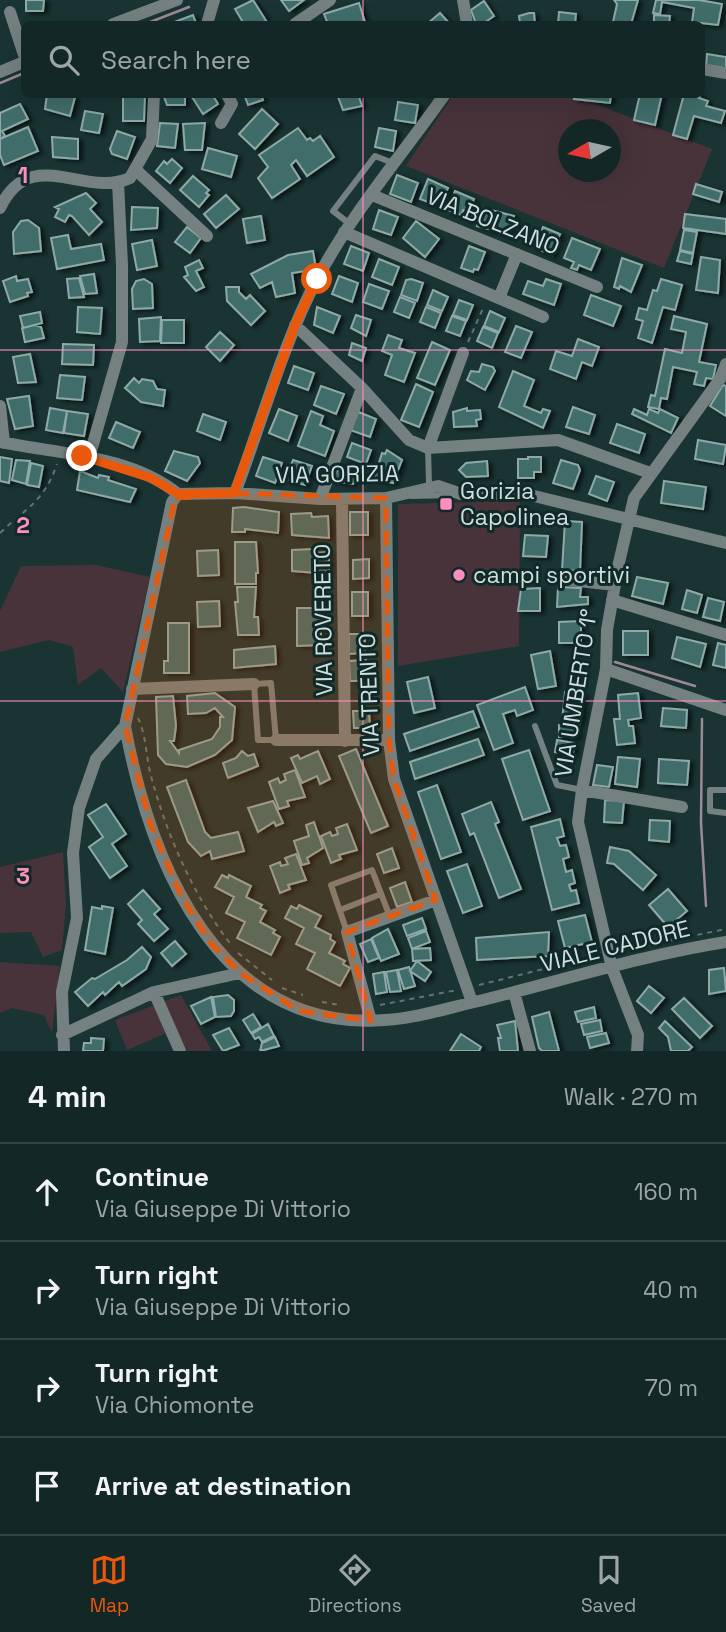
<!DOCTYPE html>
<meta charset="utf-8">
<style>
body{margin:0;font-family:"Space Grotesk",sans-serif;background:#1c2f2e;color:#f1f3f6}
.compass{position:absolute;left:558px;top:119px;width:63px;height:63px;border-radius:50%;background:#132726;box-shadow:0 7px 28px #0002;rotate:261deg}
.stop{position:absolute;width:21px;height:21px;margin:-16px;border:5px solid #ea580c;border-radius:50%;background:#fff}
.stop.end{background:#ea580c;border-color:#fff;box-shadow:0 2px 7px #0008}
.list{margin:0;padding:0;list-style:none}
h2{display:flex;justify-content:space-between;align-items:center;height:91px;margin:0;padding:0 28px;font-size:30px}
h2 small{font-size:23px;font-weight:400;color:#9da5a7}
.list li{display:grid;grid-template-columns:46px 1fr auto;gap:21px;align-items:center;box-sizing:border-box;height:98px;padding:0 28px;border-top:2px solid #324443}
.list b{display:block;font-size:26px;white-space:nowrap}
.list p{margin:0;font-size:23px;white-space:nowrap;color:#9da5a7}
.list em{font-size:23px;font-style:normal;color:#9da5a7}
.icon{flex:none;width:38px;height:38px;fill:none;stroke:currentColor;stroke-width:2;stroke-linecap:round;stroke-linejoin:round}
.map{position:relative;flex:none;width:726px;height:1051px;overflow:hidden}
.search{position:absolute;background:#132726;box-shadow:0 7px 28px #0002;left:21px;right:21px;top:21px;height:77px;display:flex;align-items:center;gap:18px;box-sizing:border-box;padding:0 24px;border-radius:10px;color:#9da5a7;font-size:26px}
.sheet{height:483px;background:#132726}
nav{display:flex;justify-content:space-around;align-items:center;box-sizing:border-box;height:98px;border-top:2px solid #324443;background:#132726;font-size:19px;color:#9da5a7}
nav a{display:grid;justify-items:center;gap:4px}
nav .on{color:#ea580c}
.map>svg:first-child{display:block}
.green{fill:#48333b;fill-rule:evenodd}
.lines{fill:none;stroke-linecap:round;stroke-linejoin:round}
.stream{stroke:#9e8892;stroke-width:2.5}
.building{fill:#3f6d6a;stroke:#8daaa8;stroke-width:2;filter:url(#shadow)}
.path{stroke:#607674;stroke-width:2;stroke-dasharray:5 5;stroke-linecap:butt}
.lane{stroke:#758180;stroke-width:6}
.street{stroke:#758180;stroke-width:12}
.route{stroke:#ea580c;stroke-width:9}
.marked{fill:#e8590c;fill-opacity:0.2;stroke:#e8590c;stroke-width:5;stroke-dasharray:14 9;stroke-linejoin:round}
.grid{fill:none;stroke:#fd8ebf;stroke-width:2;stroke-opacity:0.55}
.poi-dot{fill:#fd8ebf;stroke:#0f2a28;stroke-width:2.5}
.labels{text-anchor:middle;dominant-baseline:central;stroke-width:6;stroke-linejoin:round;paint-order:stroke}
.street-label{font-size:23px;fill:#d0dfdd;stroke:#0f2a28}
.poi-label{font-size:23px;fill:#d0dfdd;stroke:#0f2a28;text-anchor:start}
.grid-label{font-size:23px;text-anchor:middle;font-weight:bold;fill:#fd8ebf;stroke:#0f2a28;stroke-width:6;stroke-linejoin:round;paint-order:stroke}
</style>
<div class="map">
<svg width="726" height="1051" viewBox="0 0 726 1051">
<defs>
<filter id="shadow"><feDropShadow dx="4" dy="2" stdDeviation="2" flood-color="#0009"/></filter>
</defs>
<rect width="100%" height="100%" fill="#193432"/>
<!-- green -->
<path class="green" d="M453,95H572L712,149L664,268L406,166ZM568,130H610V172H568Z
M520,501L519,646L398,666V504Z
M96,565L150,577L123,692L101,668L78,685L73,647L49,640L0,652V611L21,566Z
M63,852L66,905L62,950L43,957L31,932L0,933V867Z
M0,962L60,966L52,1033L44,1015L12,1008L0,1013Z
M181,995L212,1051H187L176,1029L127,1050L115,1020Z"/>
<g class="lines">
<!-- stream -->
<path class="stream" d="M145,24L189,7
M0,83L24,73
M615,662L695,686
M702,719L701,823L706,906"/>
</g>
<!-- building -->
<path class="building" d="M26,0H44L43,11H26Z
M253,0L265,19L268,24H244L235,9Z
M281,0H304L289,11Z
M614,0H638L631,24L613,22L617,4Z
M656,0H699L722,4L718,25L692,22L694,8L662,2L660,14L653,13Z
M484,1L494,16L487,21V24H476L471,10Z
M359,3L365,22L328,24L324,14Z
M559,12L576,14L575,24H558Z
M440,13L450,24H427Z
M529,13H534L535,24L520,23L519,16Z
M193,15L196,23L193,24H169Z
M654,15L670,16L669,24L654,23Z
M707,54L726,57V71L706,68Z
M47,94L75,97L70,116L45,109Z
M123,94H145L144,121H123Z
M163,94H185V105H167Z
M195,94H212L218,104L203,114L192,97Z
M244,94H261L263,100L248,105Z
M337,94H358L362,106L343,110Z
M574,94H611L610,103L574,99Z
M640,94H662L655,125L634,120Z
M684,94H700L699,98L708,101L706,106L725,111L721,123L694,116L687,139L673,135Z
M398,102L418,105L415,123L395,120Z
M20,104L28,119L2,131L5,136L0,139V113Z
M262,109L278,124L255,149L239,134Z
M85,111L103,114L99,133L81,130Z
M160,123L178,124L175,148L157,146Z
M205,123L202,150H185L183,124Z
M28,127L38,151L4,165L0,155V139Z
M298,128L307,140L310,138L313,141L320,136L334,157L307,176L296,160L291,165L300,179L272,198L258,178L268,167L259,155Z
M379,128L396,131L393,151L375,147Z
M117,131L135,137L127,159L112,154L110,149Z
M52,137L78,139V159L53,157Z
M208,148L237,156L231,177L202,169Z
M172,159L182,168L170,183L156,171L164,161L167,164Z
M397,175L418,183L411,202L390,194Z
M193,176L209,190L206,193L209,195L199,207L180,190Z
M428,179L448,188L442,202L435,199L433,204L420,199Z
M696,184L722,192L719,202L693,194Z
M455,191L474,199L469,212L463,210L461,215L448,210Z
M86,193L96,203L90,209L102,222L89,235L72,216L69,215L65,222L55,217L59,209L55,207Z
M226,195L239,209L216,228L204,214Z
M132,207L158,208L157,228L131,230Z
M484,208L514,216L507,234L477,226Z
M379,210L398,217L391,235L373,229Z
M685,214L726,219V234L683,228Z
M261,216L265,240L247,243L243,219Z
M28,220L39,228L41,251L14,254L13,232L21,221Z
M416,221L439,239L425,257L403,238Z
M187,227L201,238L190,253L175,242Z
M543,227L560,234L552,255L535,248Z
M684,230L697,232L693,253L680,250Z
M68,235L71,249L101,244L104,260L57,269L51,238Z
M572,238L600,249L591,270L579,265L577,270L571,268L574,262L564,258Z
M152,240L157,266L137,270L132,244Z
M351,246L369,253L363,271L344,264Z
M469,246L485,252L478,270L474,269L473,272L461,268Z
M313,251L315,263L312,270L292,273L295,293L276,297L272,282L260,288L251,274L288,255Z
M680,251L693,254L691,264L677,261Z
M701,257L720,260L718,293L696,290Z
M622,258L642,265L631,292L620,286L619,289L614,287Z
M379,259L399,267L392,285L372,277Z
M199,260L203,268L196,271L204,287L196,291L184,277L188,275L185,267Z
M94,274L97,293L85,294L80,276Z
M16,276L17,281L28,279L32,292L27,293L28,296L10,302L3,281Z
M339,276L358,283L352,302L332,294Z
M79,278L84,297L69,298L67,279Z
M144,279L152,284L153,308L133,309L132,289L136,281Z
M411,279L423,283L417,301L401,295L406,280Z
M546,279L561,284L554,305L523,294L528,281L543,286Z
M661,279L682,285L675,310L663,307L652,343L638,338L643,321L636,319L639,308L647,310L653,290L657,291Z
M369,284L389,291L382,309L363,302Z
M226,287H239V292L246,299L250,295L265,311L251,325L227,301Z
M433,290L448,297L442,311L427,305Z
M591,295L621,306L613,326L584,315Z
M400,297L415,303L409,318L394,312Z
M459,300L473,305L467,320L453,315Z
M78,307L102,308L100,334L77,332Z
M317,307L340,316L333,333L314,325Z
M426,307L441,313L435,328L420,322Z
M490,311L505,318L499,332L484,326Z
M40,312L42,323L23,328L20,316Z
M356,315L371,320L366,336L351,328Z
M452,316L466,321L460,336L446,331Z
M674,316L707,324L699,362L716,365L713,379L706,378L704,386L694,384L697,372L673,367L667,399L661,398L659,409L648,407L651,395L655,396L665,349L682,353L686,332L671,329Z
M161,317L160,341L140,342L139,319Z
M162,320H184V343H161Z
M35,325L41,327L44,338L25,342L22,328Z
M516,326L532,332L521,358L505,352Z
M483,327L498,333L492,348L477,341Z
M220,332L234,345L220,361L206,347Z
M388,335L402,340L399,348L415,353L404,382L385,375L392,355L382,351Z
M578,339L599,347L592,366L582,362L576,379L550,369L556,351L572,356Z
M432,342L450,350L435,385L417,378Z
M352,343L366,348L362,361L349,355Z
M63,344L94,345L93,365L62,364Z
M30,354L36,382L18,383L13,357Z
M482,364L493,367L495,371L485,390L467,380L471,371L479,372Z
M294,366L314,373L308,390L288,383Z
M513,371L534,380L524,406L541,413L543,409L550,411L543,428L499,407Z
M60,375L85,377L82,400L57,398Z
M134,378L139,383L142,379L153,381L157,389L165,390L163,406L141,402L125,388Z
M416,384L433,392L419,427L401,420Z
M723,385L726,386V416L710,406Z
M321,386L344,394L336,414L314,405Z
M29,396L33,426L15,429L7,399Z
M573,407L595,415L589,434L566,427Z
M50,408L67,411L63,433L46,430Z
M467,408V411L480,410L481,419L476,420L477,426L454,427L453,412Z
M279,409L297,416L288,441L269,433Z
M634,409L647,415L649,409L658,413L660,409L678,418L671,433L632,414Z
M67,411L88,414L84,436L64,433Z
M311,411L323,416L320,425L334,431L325,456L298,446Z
M356,411L376,419L370,437L350,430Z
M203,414L226,422L220,440L197,431Z
M116,422L140,432L133,448L109,438Z
M617,424L645,434L639,453L610,443Z
M698,440L726,445L723,464L695,459Z
M352,443L371,450L366,464L347,457Z
M387,450L402,460L393,483L374,479L382,453L385,454Z
M174,451L198,457L200,463L187,481L165,471Z
M0,457L12,459L9,483L0,481Z
M263,457L282,463L275,483L256,476Z
M528,457H541V472H534V478H518V459H528Z
M16,460L30,461L26,484L12,480Z
M293,460L312,466L305,485L286,479Z
M561,460L578,465L580,470L573,489L553,483Z
M487,461L488,476L466,477L459,470L466,463Z
M31,463L43,466L39,487L27,485Z
M339,465L358,472L353,484L333,481Z
M80,471L98,478L99,475L109,477L108,480L136,489L130,502L77,490Z
M596,476L614,482L607,501L589,494Z
M664,481L706,487L703,509L661,503Z
M244,507L279,512L278,533L245,529V532H232L233,508Z
M350,512H368V535H350Z
M311,513L312,517L328,516L329,538L292,535L291,514Z
M565,521L582,522L580,571L562,570Z
M525,535L548,536L546,557L523,556Z
M235,542H256L258,573H256V584H235Z
M312,549V553L329,552V574L292,571V550Z
M218,550L219,575L198,576L197,551Z
M369,559V578L353,579V560Z
M637,577L668,583L663,604L632,596Z
M237,587H256L254,617H258L259,635H238L235,602H238Z
M558,587L581,588L580,597H588V604L557,607Z
M540,588V611H518L521,589Z
M687,590L702,595L697,613L682,609Z
M352,592H368V616H352Z
M708,598L724,602L720,621L703,617Z
M219,601L220,626L198,627L197,602Z
M297,608H321V645L297,646Z
M581,621V643H559V622Z
M168,623H189V673H164V661H168Z
M623,631H648V655H623Z
M349,634H365V653L349,654Z
M677,637L706,644L700,667L672,658Z
M718,643L726,645V668L713,665Z
M275,646L276,664L234,668V650Z
M550,651L556,686L538,689L531,655Z
M366,660V681H350L349,661Z
M428,677L435,708L414,713L407,682Z
M525,687L533,710L517,716L515,710L503,714L513,743L494,750L477,705Z
M565,692L583,694L580,724L562,721Z
M215,693L235,707L232,740L215,755L187,767L166,764L158,755L156,697L173,696L176,726L174,741H170L179,753V750L212,739L220,727V717H223L215,708L206,713L188,714L187,696Z
M638,693L641,718L628,720L629,726H633L635,743L617,745L614,719H620L618,695Z
M663,708L687,710L686,728L661,726Z
M353,711H369L370,728H354Z
M473,711L479,727L410,751L404,734Z
M559,725H576L577,737H559Z
M478,739L484,755L415,779L410,762Z
M557,740L574,743L573,754L555,752Z
M356,749L388,826L371,833L339,756Z
M529,750L550,811L523,820L502,759Z
M242,751L248,756L254,754L258,766L228,778L223,763L236,758Z
M318,751L330,779L320,784L317,776L302,783L291,758L298,755L300,759Z
M618,757L640,759L637,787L615,784Z
M659,759L689,761L687,785L658,783Z
M597,765L613,767L609,787L593,785Z
M295,770L305,797L287,801L289,806L279,809L269,782L278,778L280,783L286,780L284,774Z
M186,780L205,832L211,838L238,832L244,851L212,859L210,851L201,856L188,842L167,787Z
M437,785L461,852L441,859L418,792Z
M605,800L624,801L622,823L604,822Z
M273,801L283,823L276,826L274,822L258,832L248,808Z
M491,802L499,822L495,824L521,889L499,898L474,833L470,835L462,814Z
M106,804L126,834L112,844L127,866L110,878L89,847L103,837L88,815Z
M560,819L564,836L557,838L560,846L566,845L569,857L563,859L566,872L572,870L575,883L569,885L571,891L576,890L579,903L552,910L531,827Z
M650,820L670,821L669,842L649,840Z
M314,822L323,848L307,858L309,863L302,865L294,841L309,836L306,825Z
M347,824L357,850L339,855L341,859L331,863L321,836L330,832L332,836L338,834L336,828Z
M610,847L629,851L656,875L643,890L614,864L607,863Z
M392,848L399,868L384,873L377,854Z
M296,854L306,880L288,885L290,889L280,893L270,866L280,862L281,866L288,864L285,858Z
M467,864L482,906L463,913L447,871Z
M222,875L228,878L229,875L251,886L246,897L262,905L260,908L266,911L260,922L275,930L273,933L280,937L271,955L237,938L245,922L226,913L234,897L215,887Z
M405,882L412,902L397,907L390,888Z
M668,889L687,911L668,927L649,905Z
M143,890L160,909L154,914L168,929L154,941L138,924L142,920L128,904Z
M299,905L321,916L315,927L331,935L330,939L335,942L329,953L345,961L343,964L350,968L340,986L307,969L315,953L296,944L304,928L285,918L291,906L297,909Z
M102,906L113,908L105,954L85,950L92,907L102,909Z
M585,915L592,942L565,948L558,921Z
M422,918L426,929L407,936L403,925Z
M388,929L399,954L381,961L372,938Z
M426,931L430,942L412,949L408,938Z
M549,932L548,956L477,960L476,938Z
M371,939L379,958L368,962L360,944Z
M175,941L186,954L172,966L161,953Z
M142,947L151,957L146,969L122,986L119,982L105,995L103,992L88,1006L75,992L92,978L95,979L127,960Z
M430,948L431,960L413,961L412,949Z
M417,961L431,972L425,981L410,971Z
M409,967L415,986L404,989L398,970Z
M724,968L726,991L709,994V970Z
M397,970L401,991L390,992L386,972Z
M384,972L387,992L376,994L373,974Z
M649,986L664,998L651,1013L637,1001Z
M228,995L234,1000V1011L231,1016L216,1017L213,997Z
M211,997L215,1017L201,1024L191,1006Z
M684,998L712,1026L700,1038L672,1009Z
M594,1007L596,1018L578,1022L575,1012Z
M549,1012L559,1051H542L539,1048L532,1017Z
M253,1014L261,1027L251,1033L243,1020Z
M600,1020L602,1031L584,1035L581,1024Z
M515,1021L518,1051H500L498,1038H501L497,1025Z
M665,1021L692,1047L688,1051H671L668,1037L659,1028Z
M268,1024L274,1036L262,1042L259,1037L255,1039L252,1034Z
M229,1028L239,1045L223,1051L213,1035Z
M606,1033L609,1043L590,1048L587,1037Z
M461,1034L481,1047L479,1051H450Z
M275,1037L279,1046L260,1051L262,1043Z
M91,1038L104,1039L103,1051H83L84,1043H91Z"/>
<g class="lines">
<!-- path -->
<path class="path" d="M468,342L484,306
M0,533C27,507 44,502 57,464
M138,718C146,734 146,757 151,776C167,836 194,897 232,946
M619,951L726,929
M238,953L272,980
M479,985L596,956
M282,988L303,995
M322,1002L340,1005
M380,1005L457,990"/>
<!-- lane -->
<path class="lane" d="M350,224L333,211L375,156L393,163
M428,448L429,485
M412,496L457,495
M271,683L276,740H258L254,684Z
M535,726L557,785L582,790
M726,790H710V811L726,813
M340,910L381,894
M347,932L331,885L372,870L390,917"/>
<!-- street -->
<path class="street" d="M463,0L467,24
M10,12L24,55
M113,24L177,0
M207,24L214,0
M295,24L330,0
M702,69L726,73
M0,72L24,62
M221,123L232,104L227,94
M136,170L207,236
M372,195L597,287
M0,208C31,143 84,199 130,178L152,139L154,94
M344,232L543,317
M499,298L517,254
M295,325L362,388L409,440L428,448L558,440L650,473
M0,406L4,443
M0,442C58,454 130,455 178,494
M428,448L463,353
M89,458L122,342V265L118,182
M235,493C262,422 282,346 317,279C352,213 402,155 445,94
M386,498L389,740L394,779L472,1002
M320,499L362,388
M342,499L345,741
M552,578L615,585
M612,600L726,635
M606,669L726,710
M132,689L254,684
M125,726C150,862 218,1033 385,1020C418,1018 451,1007 483,1000C564,980 644,955 726,942
M276,740H389
M582,790L682,807
M154,992L180,1051
M514,992L530,1051
M371,1021L347,932L436,900
M62,1035L154,992L240,973
M64,1051L62,992L77,918L73,853L79,808L96,759L125,726L172,502L178,494L235,493L320,499L386,498L438,486L461,494H526L726,543
M637,1051L638,1035L612,968L578,822L582,790L606,669L607,630L618,567L634,498L720,379L726,364"/>
</g>
<g class="lines">
<!-- route -->
<path class="route" d="M82,456L151,478L178,494L234,493L295,325L317,279"/>
</g>
<!-- marked area -->
<path class="marked" d="M235,493L386,498L389,740L394,779L436,900L347,932L371,1021L299,1011L240,973L211,944L181,896L150,824L125,726L175,498Z"/>
<!-- grid -->
<path class="grid" d="M363,0V24M363,94V1051M0,350H726M0,701H726"/>
<!-- markers -->
<g class="poi-dot">
<rect x="439" y="497" width="14" height="14" rx="3.5"/>
<circle cx="459" cy="575" r="7"/>
</g>
<g class="labels">
<!-- street labels -->
<g class="street-label">
<text transform="translate(493 221) rotate(22)">VIA BOLZANO</text>
<text transform="translate(337 474) rotate(-1)">VIA GORIZIA</text>
<text transform="translate(323 620) rotate(-91)">VIA ROVERETO</text>
<text transform="translate(576 693) rotate(-81)">VIA UMBERTO 1°</text>
<text transform="translate(369 695) rotate(-92)">VIA TRENTO</text>
<text transform="translate(615 946) rotate(-14)">VIALE CADORE</text>
</g>
<!-- poi labels -->
<g class="poi-label">
<text x="460" y="491">Gorizia<tspan x="460" dy="26">Capolinea</tspan></text>
<text x="473" y="575">campi sportivi</text>
</g>
</g>
<g class="grid-label">
<text x="23" y="183">1</text>
<text x="23" y="533">2</text>
<text x="23" y="884">3</text>
</g>
</svg>
<svg class="compass" viewBox="-18 -18 36 36"><path d="M0-13l5 13h-10z" fill="#e53935"/><path d="M0 13l5-13h-10z" fill="#9da5a7"/></svg>
<div class="stop" style="left:317px;top:279px"></div>
<div class="stop end" style="left:82px;top:456px"></div>
<div class="search"><svg class="icon" aria-label="search" viewBox="0 0 24 24"><circle cx="10" cy="10" r="6"/><path d="M15 15l6 6"/></svg>Search here</div>
</div>
<section class="sheet">
<h2>4 min<small>Walk · 270 m</small></h2>
<ul class="list">
<li><svg class="icon" aria-label="ahead" viewBox="0 0 24 24"><path d="M12 20V5M6 11l6-6 6 6"/></svg><div><b>Continue</b><p>Via Giuseppe Di Vittorio</p></div><em>160 m</em></li>
<li><svg class="icon" aria-label="right" viewBox="0 0 24 24"><path d="M7 20v-9h11M14 6l5 5-5 5"/></svg><div><b>Turn right</b><p>Via Giuseppe Di Vittorio</p></div><em>40 m</em></li>
<li><svg class="icon" aria-label="right" viewBox="0 0 24 24"><path d="M7 20v-9h11M14 6l5 5-5 5"/></svg><div><b>Turn right</b><p>Via Chiomonte</p></div><em>70 m</em></li>
<li><svg class="icon" aria-label="arrive" viewBox="0 0 24 24"><path d="M6 21V4h12l-3 4 3 4H6"/></svg><div><b>Arrive at destination</b></div></li>
</ul>
</section>
<nav>
<a class="on"><svg class="icon" aria-label="map" viewBox="0 0 24 24"><path d="M3 6l6-2 6 2 6-2v14l-6 2-6-2-6 2zM9 4v14M15 6v14"/></svg>Map</a>
<a><svg class="icon" aria-label="directions" viewBox="0 0 24 24"><path d="M12 3l9 9-9 9-9-9zM9 14v-3h6M13 9l2 2-2 2"/></svg>Directions</a>
<a><svg class="icon" aria-label="saved" viewBox="0 0 24 24"><path d="M7 4h10v16l-5-4-5 4z"/></svg>Saved</a>
</nav>
